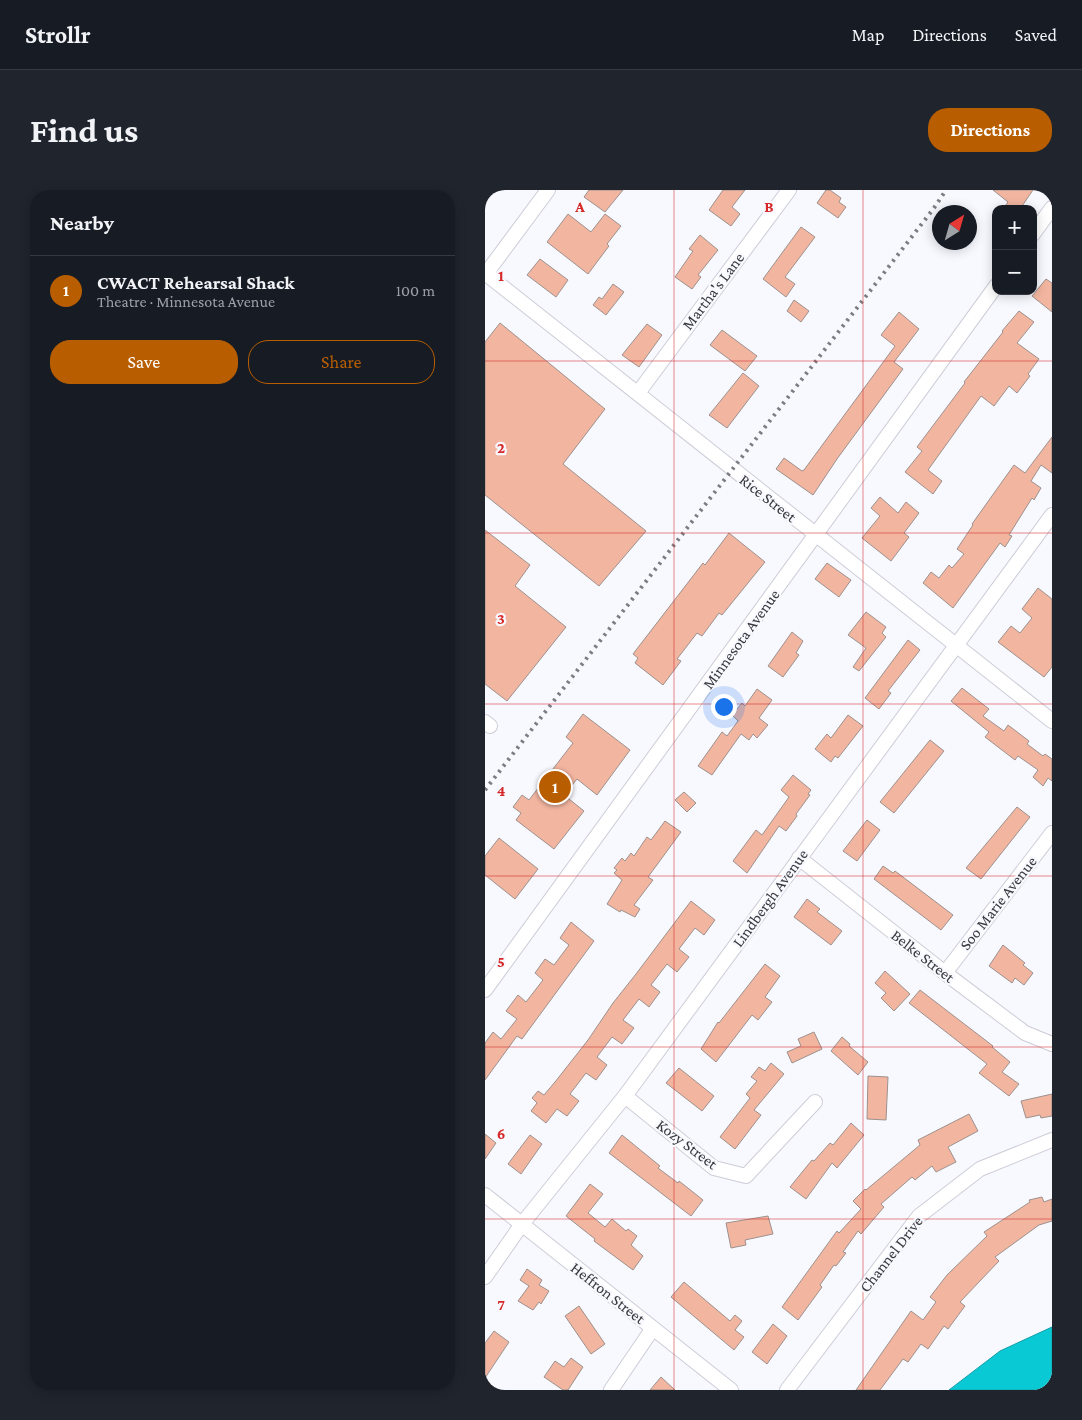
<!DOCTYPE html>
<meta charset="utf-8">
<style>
body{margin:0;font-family:"Crimson Pro",serif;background:#20242c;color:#f1f3f6}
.controls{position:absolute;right:15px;top:15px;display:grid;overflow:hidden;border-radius:10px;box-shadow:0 2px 12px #0003}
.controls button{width:45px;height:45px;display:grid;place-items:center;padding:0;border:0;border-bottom:1px solid #363941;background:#171b24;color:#f1f3f6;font:25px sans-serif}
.compass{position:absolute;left:447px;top:15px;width:45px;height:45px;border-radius:50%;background:#171b24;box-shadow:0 2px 12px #0003;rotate:37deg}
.you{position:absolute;left:238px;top:516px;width:18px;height:18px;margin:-12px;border:4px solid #fff;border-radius:50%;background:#1a73e8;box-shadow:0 0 0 8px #1a73e833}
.badge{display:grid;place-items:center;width:32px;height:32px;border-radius:50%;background:#b85e00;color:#fff;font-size:16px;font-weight:700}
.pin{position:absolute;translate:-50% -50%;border:2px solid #fff;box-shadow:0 1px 5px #0006}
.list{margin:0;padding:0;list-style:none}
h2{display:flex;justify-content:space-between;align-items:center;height:65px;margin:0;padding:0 20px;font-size:21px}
h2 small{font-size:16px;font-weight:400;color:#9ea1a6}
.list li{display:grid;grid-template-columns:32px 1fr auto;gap:15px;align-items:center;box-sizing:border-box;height:70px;padding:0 20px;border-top:1px solid #363941}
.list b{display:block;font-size:19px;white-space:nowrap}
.list p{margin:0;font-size:16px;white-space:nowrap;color:#9ea1a6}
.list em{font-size:16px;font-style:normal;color:#9ea1a6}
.actions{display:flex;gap:10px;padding:15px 20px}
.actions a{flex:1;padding:11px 0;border:1px solid #b85e00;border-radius:20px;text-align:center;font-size:18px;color:#b85e00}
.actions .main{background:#b85e00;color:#fff}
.map{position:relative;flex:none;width:567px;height:1200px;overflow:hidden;border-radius:20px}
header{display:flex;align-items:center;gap:30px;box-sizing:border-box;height:70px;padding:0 25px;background:#171b24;border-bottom:1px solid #363941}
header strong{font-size:24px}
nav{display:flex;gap:28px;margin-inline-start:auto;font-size:18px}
.intro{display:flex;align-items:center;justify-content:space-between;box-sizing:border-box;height:120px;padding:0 30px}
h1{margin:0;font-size:35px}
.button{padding:12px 22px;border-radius:20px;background:#b85e00;color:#fff;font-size:18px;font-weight:700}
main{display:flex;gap:30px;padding:0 30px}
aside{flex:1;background:#171b24;border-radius:20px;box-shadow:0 2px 12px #0003}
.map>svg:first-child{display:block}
.water{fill:#09c9d4;stroke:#179ea7}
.building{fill:#f2b5a0;stroke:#9d918d}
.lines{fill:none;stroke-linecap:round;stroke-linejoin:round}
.minor-casing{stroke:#cecdd8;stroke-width:16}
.minor{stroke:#fff;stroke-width:14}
.rail{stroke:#7c7c82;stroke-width:4;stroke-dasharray:2.5 5;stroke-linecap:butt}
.grid{fill:none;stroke:#d62828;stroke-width:1;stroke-opacity:0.55}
.labels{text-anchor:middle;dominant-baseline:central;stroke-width:4.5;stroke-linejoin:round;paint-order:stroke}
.street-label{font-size:16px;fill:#38383d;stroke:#f8f8ff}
.grid-label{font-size:16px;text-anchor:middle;font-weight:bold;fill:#d62828;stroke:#f8f8ff;stroke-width:4.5;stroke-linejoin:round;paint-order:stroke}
</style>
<header>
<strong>Strollr</strong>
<nav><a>Map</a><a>Directions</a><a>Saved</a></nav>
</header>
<div class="intro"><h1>Find us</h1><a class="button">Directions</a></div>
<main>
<aside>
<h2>Nearby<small></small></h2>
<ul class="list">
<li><span class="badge">1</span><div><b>CWACT Rehearsal Shack</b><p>Theatre · Minnesota Avenue</p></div><em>100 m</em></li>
</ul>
<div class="actions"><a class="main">Save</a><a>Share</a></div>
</aside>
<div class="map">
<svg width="567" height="1200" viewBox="0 0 567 1200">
<rect width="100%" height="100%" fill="#f8f8ff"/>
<!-- water -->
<path class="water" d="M567,1137V1198L562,1200H464L515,1161Z"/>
<!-- building -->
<path class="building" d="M104,0H138L120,22L99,7Z
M238,0H260L247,17L255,24L246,36L224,20Z
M341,0H345L356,8L354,12L361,17L353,28L332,13Z
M508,0H548L535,19H518L523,12Z
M83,24L106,42L120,24L136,36L122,54L124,56L103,84L62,52Z
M316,37L330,47L300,87L310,94L301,107L278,89Z
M215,45L233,60L213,85L216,87L207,99L190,87L208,61L204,59Z
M55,69L83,90L71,107L42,85Z
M561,89L567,93V122L547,106Z
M128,94L139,102L121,125L108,115L114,107L117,109Z
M309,110L324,121L316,132L302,121Z
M534,121L549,132L532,153L554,169L543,184L545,186L532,203L524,196L509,216L496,206L443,280L457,291L448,304L420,282L437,261L432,257L480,193L479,192L518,142L517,141Z
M414,122L434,139L409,172L418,179L352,269L328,305L291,279L299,268L317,281L319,280L410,156L396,145Z
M15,133L120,219L78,274L161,341L114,396L0,305V152Z
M162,134L177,145L154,177L137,165Z
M237,140L272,166L260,181L225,155Z
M258,183L274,196L242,238L224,225Z
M567,247V283L556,275L546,291L556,298L549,310L547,308L524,345L527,346L520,357L515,353L468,418L438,393L446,382L454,388L464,375L467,378L479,364L472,359L488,335L487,334L529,275L540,283Z
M395,307L413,323L421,312L434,323L419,343L424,347L406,371L377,348L395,326L386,318Z
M0,340L45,375L30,396L81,437L22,511L0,494Z
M244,343L280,372L237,425L234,423L217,446L212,443L192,469L196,471L178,495L150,473L153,468L148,464L218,373L220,375Z
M342,373L366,390L354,407L330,389Z
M553,398L567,409V477L559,487L513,452L526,436L535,443L547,428L537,419Z
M381,422L401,437L397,443L401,447L374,481L368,477L381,458L363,445Z
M307,442L318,451L311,463L314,465L298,487L283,476Z
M423,450L435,460L403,501L406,503L394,519L380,508Z
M477,498L504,519L498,526L519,541L523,535L544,551L542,554L558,566L560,564L567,569V591L563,588L558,596L548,587L553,580L533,566L530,570L500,547L504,542L466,511Z
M272,499L287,510L274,528L283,535L272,548L268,544L264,550L256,544L227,585L213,576L237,542L242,546L253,531L247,525L257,513L260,516Z
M98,524L145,560L112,605L92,589L79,605L99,621L69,659L31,630L36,623L28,617L37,605L44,610L88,553L81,547Z
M363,525L378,536L353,568L350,566L346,572L330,559L342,544L346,548Z
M445,550L459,561L409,623L395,612Z
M308,585L326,600L323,604L325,605L311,624L312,626L301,641L294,636L262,683L248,671L271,640L277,645L304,607L296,600Z
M199,602L211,613L202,622L190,610Z
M532,617L545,627L496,689L481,678Z
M382,630L395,640L372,671L358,661Z
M180,631L196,642L163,687L168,690L149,715L155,719L150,727L136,720L135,722L122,714L137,690L129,683L132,680L129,678L137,668L140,671L146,663L149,666L162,647L166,650Z
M14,648L53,679L30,709L0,685V666Z
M398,676L408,683L410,681L468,725L456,740L389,689Z
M322,709L335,719L332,722L357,741L346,755L309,727Z
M206,711L230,730L219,745L210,738L194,759L204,767L192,782L182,774L166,795L175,802L164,817L154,809L138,830L149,838L137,854L127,847L112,867L122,875L111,890L101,883L85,904L94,911L82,926L72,919L61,933L46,921L52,913L47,908L53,901L59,905L70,892L103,850L128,813L151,784Z
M86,732L109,751L37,849L32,846L0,890V853L8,842L16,849L32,829L21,821L33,805L41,812L58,790L50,783L60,769L69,775L84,755L75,748Z
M518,755L540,773L538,775L548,783L539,795L530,788L527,793L504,776Z
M280,774L295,786L280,807L287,812L273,830L267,825L231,872L216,859L233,832L234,833Z
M400,781L425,804L409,821L396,808L401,803L390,793Z
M435,800L508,856L507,857L525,872L517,882L534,894L524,906L494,883L502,874L424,813Z
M329,842L337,859L307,873L302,862L316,856L313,849Z
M357,847L365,854L364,856L383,872L373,885L346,861Z
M286,873L299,884L269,920L276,925L250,959L235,947L265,908L261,904L272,891L266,887L274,877L280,881Z
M194,878L229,906L217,921L181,893Z
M383,886L403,887L401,930L382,929Z
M567,904V926L556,928L555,925L541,928L536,911Z
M484,924L493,941L463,957L471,972L451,982L447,976L430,990L427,987L396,1014L399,1017L376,1044L373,1041L358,1062L361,1063L351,1076L349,1075L335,1095L337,1097L313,1130L297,1117L352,1041L354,1043L376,1019L368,1011L380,999L381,1000L435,955L433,950Z
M366,933L379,945L352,978L347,973L321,1009L305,997L327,970L329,971L345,953L348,955Z
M0,944L11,953L0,969Z
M45,945L57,954L36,984L23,974Z
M137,945L175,976L173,978L193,993L194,991L218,1010L206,1026L124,963Z
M105,994L118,1004L103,1023L120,1037L127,1029L141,1041L143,1039L152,1046L146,1055L158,1066L148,1080L109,1051L110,1049L81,1026Z
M557,1007L559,1012L567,1009V1031L554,1035L510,1067L514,1071L475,1112L480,1116L463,1139L459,1136L443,1159L436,1154L423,1172L418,1169L395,1200H371L426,1121L438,1130L451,1112L445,1107L462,1085L502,1046L499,1042L545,1012L544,1010Z
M283,1026L288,1044L260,1050L261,1055L246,1058L241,1033Z
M42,1079L57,1090L54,1095L64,1101L56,1114L54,1112L48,1120L33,1111L44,1096L35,1090Z
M199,1092L245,1131L250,1125L257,1131L250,1140L259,1147L249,1160L186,1107Z
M94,1116L120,1154L106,1164L80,1126Z
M288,1134L302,1146L282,1174L267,1162Z
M9,1141L24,1152L0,1188V1153Z
M86,1168L98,1177L83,1200H78L59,1187L70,1171L79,1177Z
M176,1187L190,1200H165Z"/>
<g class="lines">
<defs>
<path id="minor" d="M548,44L567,18
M0,83L567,531
M0,85L63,0
M153,203L304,0
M0,532L5,536
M314,668L460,783L540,843L567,854
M460,783L567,643
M0,800L511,96
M140,906L229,978L261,986L330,912
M0,1005L246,1200
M0,1087L37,1034L140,906L567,325
M126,1200L168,1138
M302,1200L434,1026L495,979L567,950"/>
</defs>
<!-- minor casing -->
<use href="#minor" class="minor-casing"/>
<!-- minor -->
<use href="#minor" class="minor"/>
<!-- rail -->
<path class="rail" d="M0,600L449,18L461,0"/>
</g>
<!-- grid -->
<path class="grid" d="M189,0V1200M378,0V1200M0,171H567M0,343H567M0,514H567M0,686H567M0,857H567M0,1029H567"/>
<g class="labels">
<!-- street labels -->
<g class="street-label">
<text transform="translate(228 101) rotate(-53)">Martha's Lane</text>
<text transform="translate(283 308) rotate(38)">Rice Street</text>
<text transform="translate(256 449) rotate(-54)">Minnesota Avenue</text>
<text transform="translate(285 708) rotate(-54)">Lindbergh Avenue</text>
<text transform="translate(513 713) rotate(-52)">Soo Marie Avenue</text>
<text transform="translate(438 766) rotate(38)">Belke Street</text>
<text transform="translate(202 954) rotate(37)">Kozy Street</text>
<text transform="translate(406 1064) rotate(-52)">Channel Drive</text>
<text transform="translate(123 1103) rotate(38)">Heffron Street</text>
</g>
</g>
<g class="grid-label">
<text x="95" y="22">A</text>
<text x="284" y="22">B</text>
<text x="16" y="91">1</text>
<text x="16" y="263">2</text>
<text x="16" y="434">3</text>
<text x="16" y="606">4</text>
<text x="16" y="777">5</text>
<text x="16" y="949">6</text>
<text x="16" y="1120">7</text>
</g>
</svg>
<div class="controls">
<button>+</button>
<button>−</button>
</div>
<svg class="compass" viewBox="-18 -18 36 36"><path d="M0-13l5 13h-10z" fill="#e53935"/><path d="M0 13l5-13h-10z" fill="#9ea1a6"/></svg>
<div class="you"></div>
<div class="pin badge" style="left:70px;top:597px">1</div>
</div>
</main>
